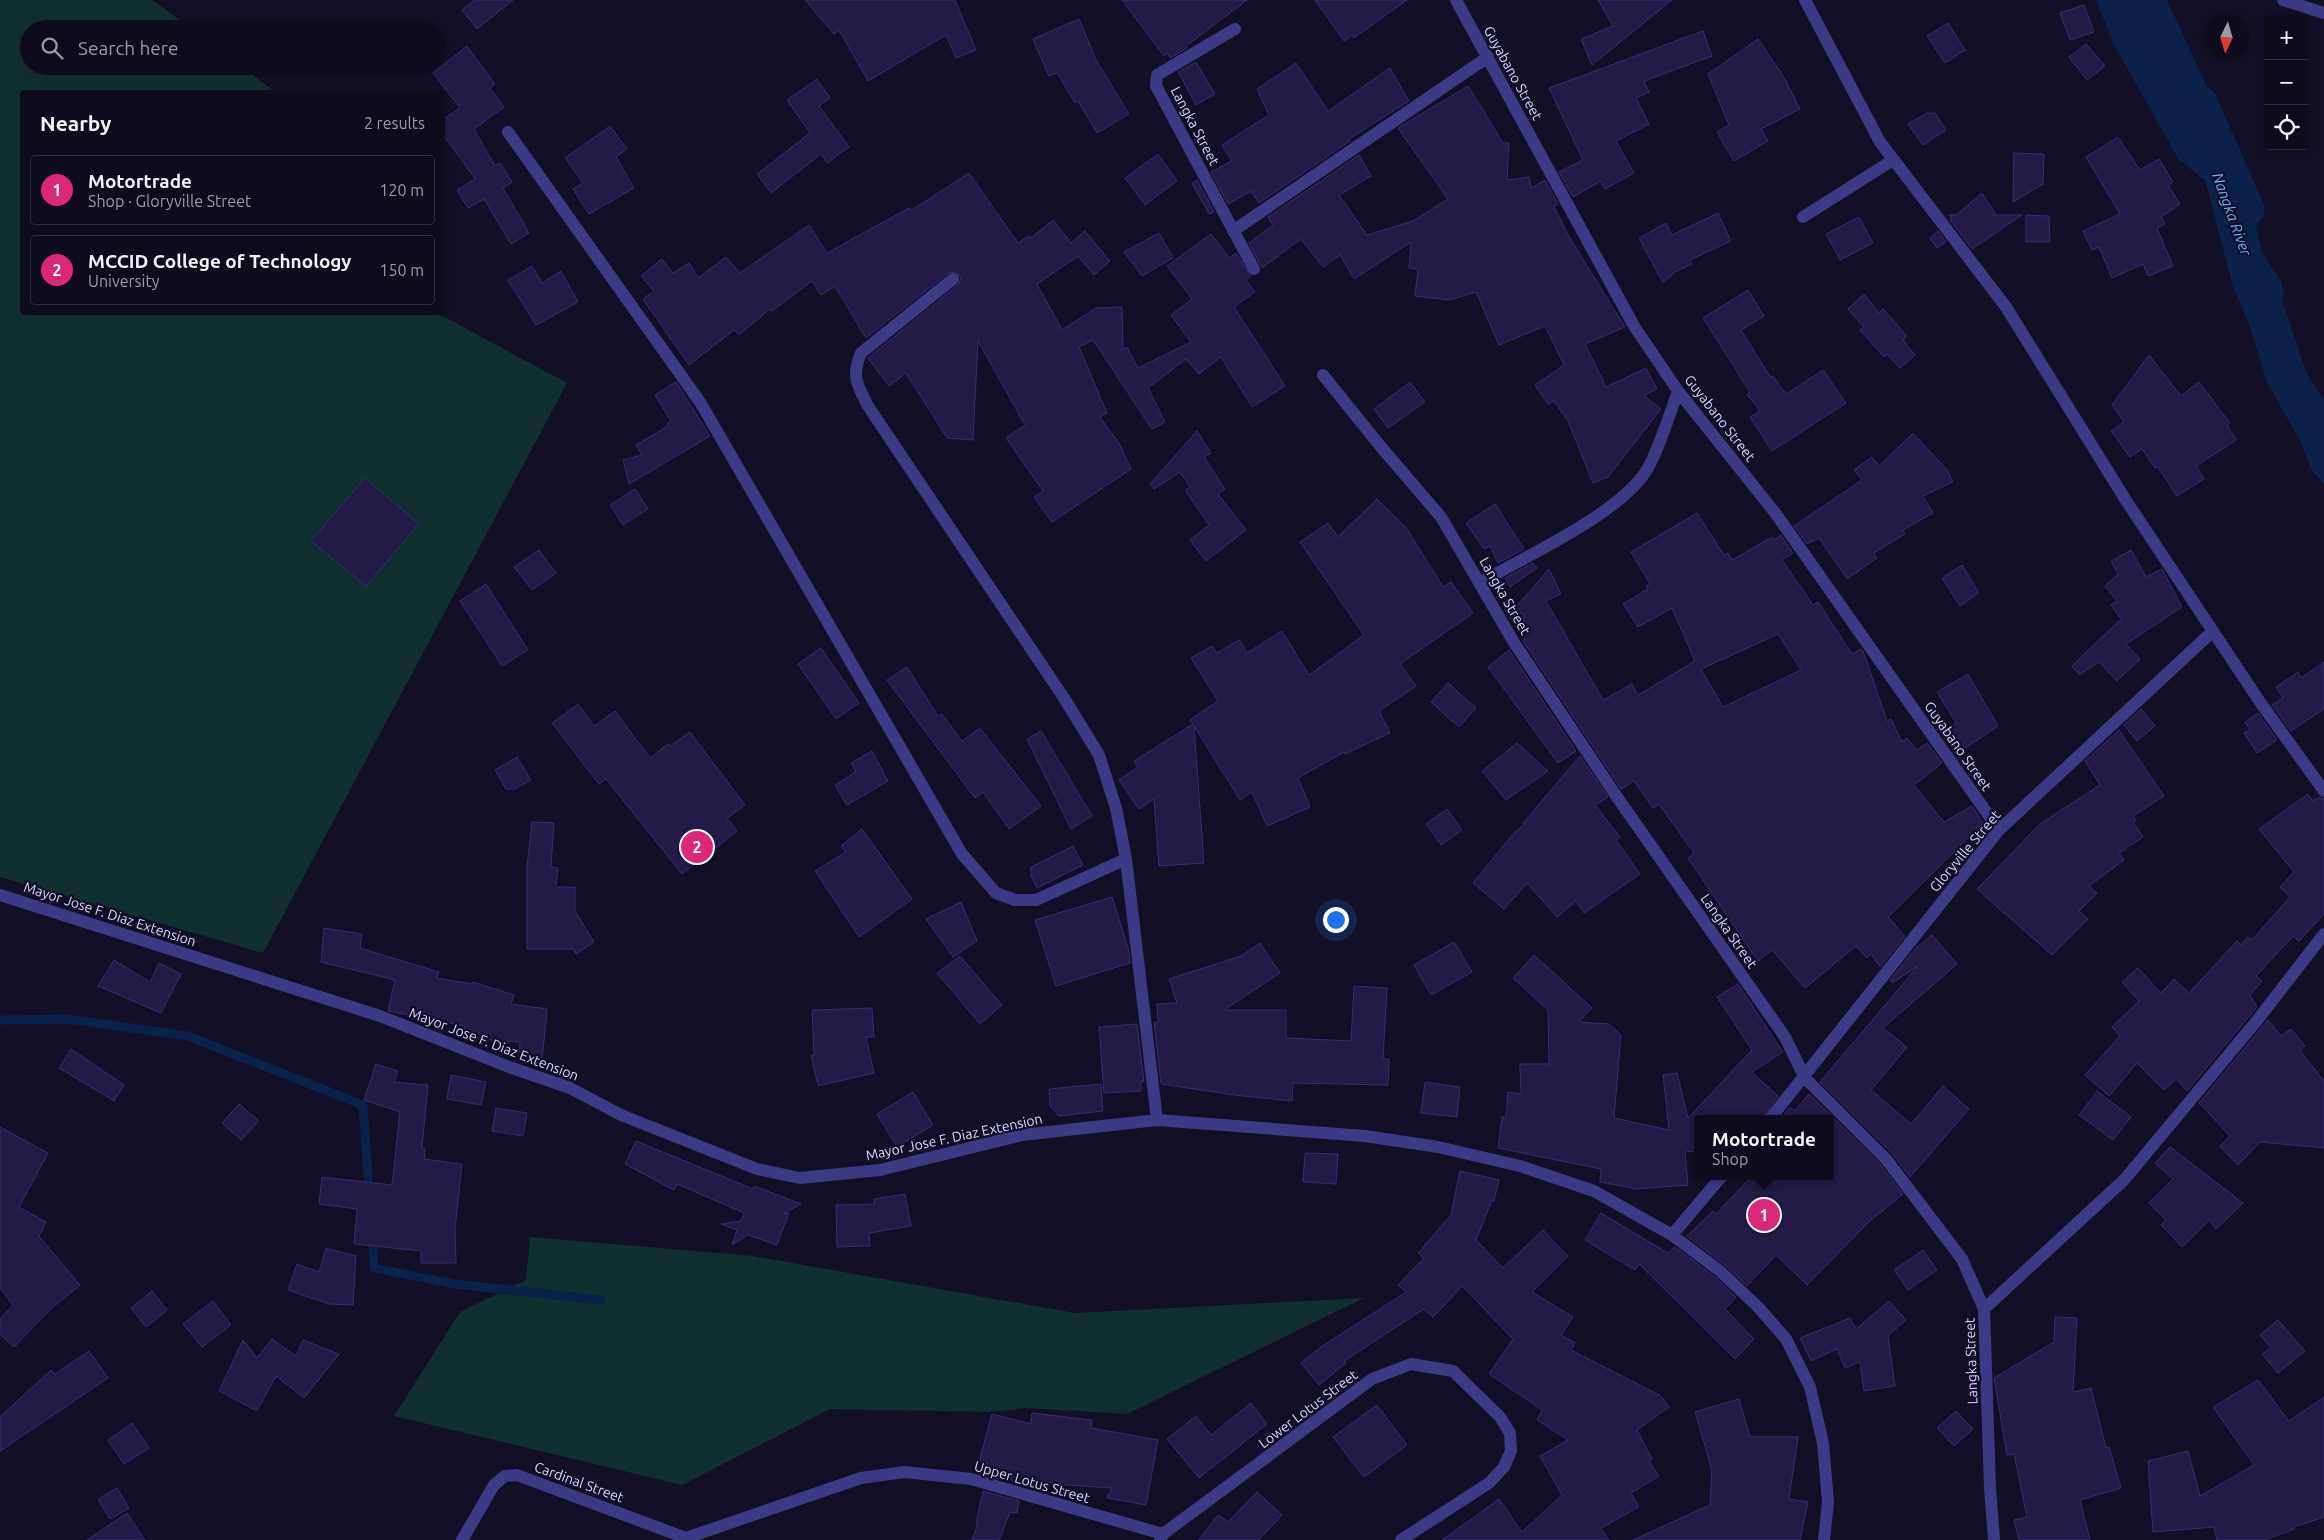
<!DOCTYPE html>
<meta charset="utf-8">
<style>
body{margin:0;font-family:Ubuntu,sans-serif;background:#1c1929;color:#f1f3f6}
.controls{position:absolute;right:15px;top:15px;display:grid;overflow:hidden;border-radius:5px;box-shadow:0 2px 8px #0003}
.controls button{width:45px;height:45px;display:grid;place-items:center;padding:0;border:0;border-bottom:1px solid #2e2b3b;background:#0e0b1c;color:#f1f3f6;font:25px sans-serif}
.compass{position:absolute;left:2204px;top:15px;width:45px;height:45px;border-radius:50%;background:#0e0b1c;box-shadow:0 2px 8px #0003;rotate:185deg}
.you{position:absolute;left:1335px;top:919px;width:18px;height:18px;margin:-12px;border:4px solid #fff;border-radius:50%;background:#1a73e8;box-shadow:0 0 0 8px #1a73e833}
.badge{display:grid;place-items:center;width:32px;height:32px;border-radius:50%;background:#db2777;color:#fff;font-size:16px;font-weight:700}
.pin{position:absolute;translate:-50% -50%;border:2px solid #fff;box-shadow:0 1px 5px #0006}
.popup{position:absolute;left:1694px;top:1115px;width:140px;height:65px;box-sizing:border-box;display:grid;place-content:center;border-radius:5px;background:#0e0b1c;filter:drop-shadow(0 1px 4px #0005);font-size:16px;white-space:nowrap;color:#9b9ba3}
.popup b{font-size:19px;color:#f1f3f6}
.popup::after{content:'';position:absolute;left:50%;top:100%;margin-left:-10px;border:10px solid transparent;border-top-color:#0e0b1c}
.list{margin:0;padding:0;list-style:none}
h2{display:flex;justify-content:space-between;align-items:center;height:65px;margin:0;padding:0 20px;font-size:21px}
h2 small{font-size:16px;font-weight:400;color:#9b9ba3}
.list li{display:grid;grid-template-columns:32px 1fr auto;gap:15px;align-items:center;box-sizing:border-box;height:70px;margin:0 10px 10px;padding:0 10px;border:1px solid #2e2b3b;border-radius:5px}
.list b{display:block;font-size:19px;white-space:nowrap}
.list p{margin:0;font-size:16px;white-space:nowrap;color:#9b9ba3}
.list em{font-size:16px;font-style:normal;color:#9b9ba3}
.icon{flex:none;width:28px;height:28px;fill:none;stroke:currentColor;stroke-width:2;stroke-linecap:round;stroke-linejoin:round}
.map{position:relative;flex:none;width:2324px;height:1540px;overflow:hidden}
.search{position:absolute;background:#0e0b1c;box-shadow:0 2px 8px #0003;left:20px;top:20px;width:425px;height:55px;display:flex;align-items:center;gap:12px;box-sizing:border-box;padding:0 18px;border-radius:28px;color:#9b9ba3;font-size:19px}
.panel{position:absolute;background:#0e0b1c;box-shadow:0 2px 8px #0003;left:20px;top:90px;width:425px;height:225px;border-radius:5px}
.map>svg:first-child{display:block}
.green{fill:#12302f}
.water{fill:#0c2248}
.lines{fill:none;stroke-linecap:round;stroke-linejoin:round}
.stream{stroke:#0c2248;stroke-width:9}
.building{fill:#241b47;stroke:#3b2d73;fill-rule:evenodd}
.minor{stroke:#3d3a85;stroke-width:12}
.labels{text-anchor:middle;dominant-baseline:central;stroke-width:4.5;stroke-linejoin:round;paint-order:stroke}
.street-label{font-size:14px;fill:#d9d4ff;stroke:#130f26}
.water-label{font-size:15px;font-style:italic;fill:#62b6ff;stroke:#130f26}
</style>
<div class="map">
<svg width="2324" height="1540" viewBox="0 0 2324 1540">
<rect width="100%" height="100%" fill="#130f26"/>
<!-- green -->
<path class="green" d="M0,0H153L191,29H29V66H241L275,92H22V312L437,313L567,383L263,953L0,877Z
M530,1237L753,1256L1075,1313L1364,1298L1127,1414L1026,1408L990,1412L830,1409L682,1485L394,1416L460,1312L526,1280Z"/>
<!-- water -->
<path class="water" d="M2096,0H2167L2207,87L2215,93L2265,207L2264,215L2256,226C2258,234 2259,242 2262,250C2267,266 2289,281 2282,299L2306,372L2324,400V484L2311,469L2300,440L2267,383L2249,324L2233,287L2205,180L2179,160L2114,45Z"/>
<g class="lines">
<!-- stream -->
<path class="stream" d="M0,1020L67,1019L188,1036L363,1105L369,1192
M372,1235L374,1268L454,1284L601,1300"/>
</g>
<!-- building -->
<path class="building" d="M475,0H513L477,29L462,10Z
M805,0H955L976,50L956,58L946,35L868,81L839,30L834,34Z
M1122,0H1247L1186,46L1187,48L1170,58L1167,53L1164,56Z
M1315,0H1407L1354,38L1352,35L1344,41Z
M1598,0H1672L1592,65L1581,39L1613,26Z
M2084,5L2094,32L2070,40L2060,13Z
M1079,19L1096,60L1129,114L1097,133L1078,101L1075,103L1057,73L1049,76L1033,39Z
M1948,23L1965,50L1945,63L1927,36Z
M1703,31L1712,56L1644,81L1649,92L1636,98L1649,124L1616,141L1634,173L1605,189L1601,181L1573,197L1559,172L1583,160L1549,88Z
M1758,39L1785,79L1800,109L1761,129L1768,141L1734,161L1717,132L1729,125L1708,74Z
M2086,44L2105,66L2087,80L2069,57Z
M467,46L495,84L490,88L504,107L474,129L495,166L500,163L512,182L503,188L529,233L511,244L484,199L468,208L457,190L475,179L442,133V120L460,108L433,73Z
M1196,62L1215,94L1196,105L1178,72Z
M1296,63L1328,111L1390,68L1409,101L1349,139L1350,141L1259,203L1251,191L1228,204L1211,172L1232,161L1222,145L1269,115L1257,89Z
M817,79L830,98L819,106L849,147L827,163L821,154L771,193L757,174L810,133L787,100Z
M1468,86L1503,143H1509L1507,180L1529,177L1531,188L1545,180L1558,204L1554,207L1568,235L1625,327L1585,344L1606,387L1646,368L1657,389L1644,396L1661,409L1608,477L1593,483L1568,421L1554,401L1548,404L1535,385L1564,365L1545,326L1499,345L1476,292L1449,300L1415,296L1418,269L1409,268L1411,242L1354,279L1340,255L1323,267L1301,239L1262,268L1249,243L1273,225L1268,217L1359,155L1371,176L1339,195L1367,235L1413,221L1448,199L1398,128Z
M1927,113H1935L1946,130L1923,145L1908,124Z
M610,126L627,149L616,157L634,188L589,214L573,189L583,183L565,158Z
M2118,137L2140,170L2159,159L2173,182L2168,185L2180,204L2161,217L2165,224L2157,228L2173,266L2148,276L2143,264L2112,278L2099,247L2092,250L2083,231L2120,214L2086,157Z
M2014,153L2044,154L2043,184L2013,202Z
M1158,154L1177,181L1145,205L1125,178Z
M969,173L1018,243L1029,236L1031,238L1053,220L1071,243L1085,231L1110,261L1094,275L1078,256L1037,284L1062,330L1096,308L1122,307L1123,350L1127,347L1138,368L1191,342L1171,315L1192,299L1167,266L1211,234L1229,258L1236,253L1251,276L1246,280L1255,292L1234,307L1285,386L1252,407L1221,357L1199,374L1186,359L1148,388L1165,422L1152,429L1093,340L1079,347L1107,413L1100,417L1120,445L1131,469L1052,522L1034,497L1043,491L1006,438L1025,425L978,341L973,440L947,438L906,373L889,386L868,358L958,285L961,278L956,272L948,273L866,338L835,286L821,295L812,281L772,311L770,309L739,335L734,330L689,365L643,299L654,291L641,276L662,259L673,273L689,263L698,278L726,257L740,273L809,225L827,253L909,208L912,210Z
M1197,180L1214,212L1209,214L1192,183Z
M1982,193L1995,213L1992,215H2022L1972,249L1950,220L1952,219L1949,215H1956Z
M1718,213L1731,241L1690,260L1692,264L1675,272L1663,283L1639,238L1666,223L1672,235Z
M2026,215L2049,216L2050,242H2026Z
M1859,217L1873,243L1840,260L1826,234Z
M1938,231L1946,242L1937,248L1930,238Z
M1159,233L1173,258L1142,276L1124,252Z
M532,266L542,283L561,271L578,302L536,325L508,280Z
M1748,290L1764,316L1741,330L1771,378L1773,376L1786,394L1823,370L1846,403L1772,451L1750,417L1760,411L1747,394L1750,392L1703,318Z
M1864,294L1879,313L1883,309L1907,336L1903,340L1915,355L1900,368L1887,354L1884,357L1860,330L1864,327L1848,309Z
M2149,355L2181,396L2199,382L2230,423L2227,425L2236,440L2196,466L2204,479L2177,496L2158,467L2155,468L2142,449L2130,457L2111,431L2124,422L2112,405Z
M676,382L710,436L629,484L623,460L642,455L636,445L668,426L667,424L671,421L655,395Z
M1410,382L1425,402L1388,428L1374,409Z
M1197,431L1211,453L1204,457L1225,489L1218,494L1246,530L1206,561L1190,540L1209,525L1185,490L1190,487L1180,472L1154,489L1150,484Z
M1913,433L1947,470L1953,482L1923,496L1933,513L1903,530L1905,534L1874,553L1877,558L1847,579L1819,538L1807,544L1794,526L1862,480L1854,470L1872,457L1879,466Z
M365,478L419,524L366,586L311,541Z
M635,489L648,509L623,525L610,505Z
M1377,499L1407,529L1443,587L1451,582L1473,613L1400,664L1416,686L1379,711L1390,733L1345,754L1344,752L1298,778L1310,807L1267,826L1252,792L1240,800L1194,726L1204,863L1159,866L1154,799L1139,809L1119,780L1138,767L1134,761L1193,724L1190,720L1218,701L1191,658L1212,646L1217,653L1239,640L1247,653L1282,631L1309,675L1364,635L1300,542L1328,523L1338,537Z
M1495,504L1524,549L1498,563L1490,546L1484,549L1466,523Z
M1697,513L1724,555L1728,553L1732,560L1772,537L1774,540L1781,535L1793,553L1782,560L1813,605L1818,602L1852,654L1861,649L1863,651L1887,721L1891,719L1902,742L1907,738L1917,750L1927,743L1942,763L1914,785L1944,822L1972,806L1983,823L1888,917L1905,936L1880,967L1871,954L1867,958L1856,946L1805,988L1772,950L1758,961L1688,858L1694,853L1659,804L1653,808L1634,781L1621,789L1523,641L1525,639L1515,625L1525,618L1522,613L1510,619L1508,616L1549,569L1561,594L1546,601L1603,700L1632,684L1638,695L1695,661L1672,608L1638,627L1623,604L1648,589L1646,586L1650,584L1631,552ZM1778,634L1801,670L1723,707L1701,669Z
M539,550L556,573L532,590L514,567Z
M2131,550L2146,577L2162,569L2182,607L2126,644L2140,659L2117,681L2099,662L2079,675L2072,666L2121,619L2111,605L2117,601L2105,586L2118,574L2111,561Z
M1533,563L1537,568L1510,587L1505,578Z
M1962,565L1979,593L1960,606L1942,578Z
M486,584L528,650L502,666L460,601Z
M821,648L859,703L836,719L798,664Z
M1509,650L1576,751L1558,763L1488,667Z
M2324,662V709L2291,731L2272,705L2283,698L2276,687L2298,672L2301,678Z
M907,667L938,716L942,714L962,741L980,728L1041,806L1009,829L983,792L975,798L887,680Z
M1968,674L1998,726L1958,753H1955L1941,733L1956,723L1937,692Z
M1448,683L1476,708L1459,727L1431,702Z
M578,704L594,726L615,711L650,758L668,744L670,746L690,732L745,805L727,818L737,831L682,874L606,779L599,784L552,723Z
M2141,709L2155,726L2137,741L2124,725Z
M2258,713L2277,740L2257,753L2244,733L2250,730L2245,722Z
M2119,730L2164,796L2133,816L2136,820L2133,822L2143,837L2119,853L2124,860L2089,886L2097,893L2079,911L2088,919L2052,955L1977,889L2040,824L2100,785L2085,761Z
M1041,731L1092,816L1071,829L1027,739Z
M1517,743L1548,771L1506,800L1482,771Z
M872,751L888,781L847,805L835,785L856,772L851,763Z
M1580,756L1608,797L1595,805L1620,837L1616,840L1640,874L1584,913L1576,901L1557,917L1527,883L1504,909L1473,883L1514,833L1525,824L1523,823Z
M517,757L531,780L515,789H506L495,770Z
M2308,794L2313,801L2319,797L2324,799V914L2299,941L2293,936L2256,976L2262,981L2250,995L2257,1007L2187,1091L2176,1079L2164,1090L2137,1063L2109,1096L2085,1075L2120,1036L2112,1027L2139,1001L2122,982L2138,968L2161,993L2174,979L2189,993L2237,941L2241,945L2248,937L2252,940L2290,897L2280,887L2294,872L2259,829Z
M1447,809L1462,830L1441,845L1426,824Z
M532,822L554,823L551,867L558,868L556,887H575V911L594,942L576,954L573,949H527V866Z
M862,829L912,899L859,937L815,871L846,852L841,846Z
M1073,846L1083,865L1037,888L1031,876V867Z
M1112,897L1129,951L1130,963L1056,986L1035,920Z
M961,902L977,941L953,957L926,919Z
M324,928L362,934L360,948L439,972L437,978L472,984L473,982L514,995L511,1004L547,1009L542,1061L519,1059L520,1042L464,1038L465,1026L388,1011L395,980L321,962Z
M1932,935L1957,964L1883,1028L1907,1047L1871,1090L1911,1124L1943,1086L1969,1109L1910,1177L1892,1153L1820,1082L1918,966L1892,983L1890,980L1916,948Z
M1454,942L1472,972L1431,995L1414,965Z
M1260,943L1280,973L1224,1010H1286V1038L1351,1041L1354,986L1387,988L1383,1059H1389L1388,1085L1293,1083L1292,1101L1234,1095L1161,1084L1154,1022H1158L1157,1004L1177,1003L1169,979L1241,956Z
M1534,955L1592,1008L1579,1022L1609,1024L1621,1035L1614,1118L1669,1130L1663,1075L1677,1073L1688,1118L1752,1050L1717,997L1738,984L1783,1052L1752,1072L1778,1096L1762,1119H1698V1151L1685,1152L1688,1185L1637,1189L1600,1182L1601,1169L1498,1148L1502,1117H1506L1508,1092L1521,1094L1520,1064H1549L1548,1010L1513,978Z
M960,956L1002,1005L980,1024L937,973Z
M114,960L150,982L159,963L181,974L161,1013L98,986Z
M872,1008L874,1037H866L874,1073L818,1086L811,1056L814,1055L812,1010Z
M2268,1020L2281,1036L2291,1029L2305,1046L2300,1051L2324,1081V1148L2260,1142L2238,1165L2220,1146L2230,1136L2199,1103Z
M1137,1024L1144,1082L1141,1081V1091L1104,1093L1099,1027Z
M71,1049L124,1085L114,1101L59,1068Z
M376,1064L398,1071L394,1082L428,1085L422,1148L425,1149L424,1159L462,1164L455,1229L456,1263H421V1251L354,1244L357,1209L319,1204L322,1177L392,1185L400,1112L364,1100Z
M451,1075L486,1082L481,1105L447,1099Z
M1425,1082L1460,1087L1457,1117L1421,1113Z
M1101,1084L1103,1111L1059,1116L1050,1106L1049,1089Z
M2097,1091L2131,1117L2113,1140L2079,1115Z
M913,1092L933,1125L897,1147L877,1114Z
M1809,1094L1880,1164L1903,1194L1870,1221L1807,1285L1776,1255L1747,1286L1725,1265L1687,1236L1713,1211L1716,1214L1752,1176H1830V1119H1781L1790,1107L1795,1111Z
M239,1104L259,1121L241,1140L222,1123Z
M496,1108L527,1113L523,1136L492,1131Z
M0,1127L48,1153L19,1207L46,1222L39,1236L80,1285L52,1308L14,1347L0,1334V1319L13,1305L0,1288Z
M636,1141L753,1189L754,1186L801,1204L783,1214L789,1213L777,1245L748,1235L732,1245L737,1230L721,1224L741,1221L744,1213L677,1184L674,1190L625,1164Z
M2170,1147L2243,1203L2216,1229L2209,1220L2182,1247L2161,1225L2166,1220L2149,1203L2173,1179L2155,1163Z
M1305,1153L1338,1154L1336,1184L1303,1182Z
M1460,1171L1499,1180L1494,1201L1492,1200L1476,1240L1503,1268L1543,1230L1568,1256L1532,1292L1573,1317L1561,1335L1575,1343L1571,1350L1661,1396L1669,1407L1637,1430L1652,1459L1649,1461L1659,1476L1631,1493L1639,1507L1601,1528L1609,1540H1442L1499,1499L1522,1532L1562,1495L1540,1456L1568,1440L1537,1420L1542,1410L1489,1374L1513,1339L1462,1286L1433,1317L1424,1309L1344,1361L1346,1363L1319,1385L1301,1363L1321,1347L1406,1292L1398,1285L1424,1258L1418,1253L1451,1215Z
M905,1194L911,1226L869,1233L870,1246L837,1247L836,1205L874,1204V1199Z
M1601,1213L1668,1253L1675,1247L1715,1277L1736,1297L1725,1309L1754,1339L1735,1359L1639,1264L1635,1270L1585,1240Z
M326,1248L356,1256L353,1305L329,1304L288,1290L297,1264L319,1272Z
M1923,1250L1937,1270L1908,1290L1894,1270Z
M152,1291L167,1310L146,1327L131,1308Z
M213,1301L231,1325L202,1347L183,1324Z
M1889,1301L1906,1320L1888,1336L1895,1386L1864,1391L1860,1362L1845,1368L1837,1349L1811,1361L1800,1338L1850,1318L1856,1329Z
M2055,1317L2077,1318L2073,1392L2091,1388L2106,1448L2109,1447L2121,1488L2080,1500L2090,1540H2019L2014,1520L2027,1517L2014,1454L2007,1455L1994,1378L2054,1342Z
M2278,1320L2305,1351L2278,1373L2262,1354L2271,1348L2260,1335Z
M272,1339L296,1356L303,1340L339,1354L304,1398L276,1376L257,1411L219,1391L243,1340L257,1358Z
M89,1351L108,1378L0,1451V1417L51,1370L55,1374Z
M2258,1380L2289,1421L2324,1397V1517L2294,1527V1529L2265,1540H2217L2214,1527L2153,1532L2148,1461L2188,1451L2200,1496L2254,1465L2213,1407Z
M1739,1399L1750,1437H1798L1789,1499L1808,1502L1800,1540H1633L1710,1505L1712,1470L1695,1412Z
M1251,1403L1267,1424L1199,1478L1167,1439L1196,1416L1211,1435Z
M1377,1405L1407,1445L1364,1477L1333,1437Z
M1956,1411L1973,1429L1954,1446L1937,1428Z
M1032,1413L1092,1420L1091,1428L1158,1440L1146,1505L1107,1498L1112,1488L1066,1485L1023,1478L1022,1482L986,1475L988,1464L979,1462L992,1414L1031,1424Z
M132,1423L149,1448L124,1464L108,1440Z
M117,1488L129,1508L110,1519L98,1499Z
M983,1491L1019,1501L1017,1513L1010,1512L999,1540H972L978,1524H976Z
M1257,1492L1282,1515L1259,1540H1198L1218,1515L1228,1522Z
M127,1513L145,1540H87Z"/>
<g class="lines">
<!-- minor -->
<path class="minor" d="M1456,0L1634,326L1678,391L1776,514L1999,830
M1805,0L1880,142L2006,307L2127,502L2260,702L2324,791
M2283,0L2324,13
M1235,29L1157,75L1156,86L1254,269
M508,132L700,402L962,854L996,893L1015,900H1036L1126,859
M1803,217L1893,160
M1233,231L1488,57
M953,279L861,353C851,377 857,384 868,406L1064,698L1099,755L1116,808L1126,859L1157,1120
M1323,375L1381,447L1441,517L1513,641L1617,797L1785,1037L1805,1078L1886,1159L1962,1259L1984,1309L1990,1487L1994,1540
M1481,582C1526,556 1626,511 1649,466C1661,443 1669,416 1678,391
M0,895L380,1016L509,1067L570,1088L621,1115L757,1169L800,1178L880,1170L1022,1135L1157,1120L1365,1136L1438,1147L1520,1166L1594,1191L1672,1235L1720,1271L1758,1307L1786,1339L1810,1387L1823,1443L1828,1502L1824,1540
M1770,1119L1999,830L2213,631
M1672,1235L1722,1176
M1984,1309L2124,1180L2255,1023L2324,934
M462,1540L494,1485L505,1476L517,1475L686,1538
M685,1540L686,1538L861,1478L904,1472L971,1479L1163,1534
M1160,1540L1163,1534L1372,1379L1411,1364L1453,1371L1500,1417L1510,1433L1511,1451L1504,1467L1489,1483L1401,1540"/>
</g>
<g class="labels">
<!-- street labels -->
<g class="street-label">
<text transform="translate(1513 73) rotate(61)">Guyabano Street</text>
<text transform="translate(1195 126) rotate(62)">Langka Street</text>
<text transform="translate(1720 418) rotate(52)">Guyabano Street</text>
<text transform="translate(1505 596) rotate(60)">Langka Street</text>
<text transform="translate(1958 746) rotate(55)">Guyabano Street</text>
<text transform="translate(1965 851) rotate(-50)">Gloryville Street</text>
<text transform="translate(110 914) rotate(18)">Mayor Jose F. Diaz Extension</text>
<text transform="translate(1729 931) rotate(55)">Langka Street</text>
<text transform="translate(494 1044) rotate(21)">Mayor Jose F. Diaz Extension</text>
<text transform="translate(954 1137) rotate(-12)">Mayor Jose F. Diaz Extension</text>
<text transform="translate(1971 1361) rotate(-92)">Langka Street</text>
<text transform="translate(1308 1409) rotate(-37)">Lower Lotus Street</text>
<text transform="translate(579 1482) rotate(20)">Cardinal Street</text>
<text transform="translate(1032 1482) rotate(16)">Upper Lotus Street</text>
</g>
<!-- water labels -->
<g class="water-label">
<text transform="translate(2232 214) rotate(70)">Nangka River</text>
</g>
</g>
</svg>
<div class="controls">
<button>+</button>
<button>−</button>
<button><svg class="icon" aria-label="locate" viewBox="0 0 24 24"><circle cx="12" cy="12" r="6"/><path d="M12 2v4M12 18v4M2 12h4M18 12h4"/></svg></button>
</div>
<svg class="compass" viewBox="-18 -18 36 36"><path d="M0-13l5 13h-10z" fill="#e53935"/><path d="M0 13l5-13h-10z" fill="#9b9ba3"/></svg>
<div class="you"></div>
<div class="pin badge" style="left:1764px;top:1215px">1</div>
<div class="popup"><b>Motortrade</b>Shop</div>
<div class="pin badge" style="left:697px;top:847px">2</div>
<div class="search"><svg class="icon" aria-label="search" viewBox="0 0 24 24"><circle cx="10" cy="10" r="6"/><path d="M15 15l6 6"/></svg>Search here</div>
<section class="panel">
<h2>Nearby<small>2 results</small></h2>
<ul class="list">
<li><span class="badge">1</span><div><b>Motortrade</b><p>Shop · Gloryville Street</p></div><em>120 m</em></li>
<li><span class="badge">2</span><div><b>MCCID College of Technology</b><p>University</p></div><em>150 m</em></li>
</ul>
</section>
</div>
